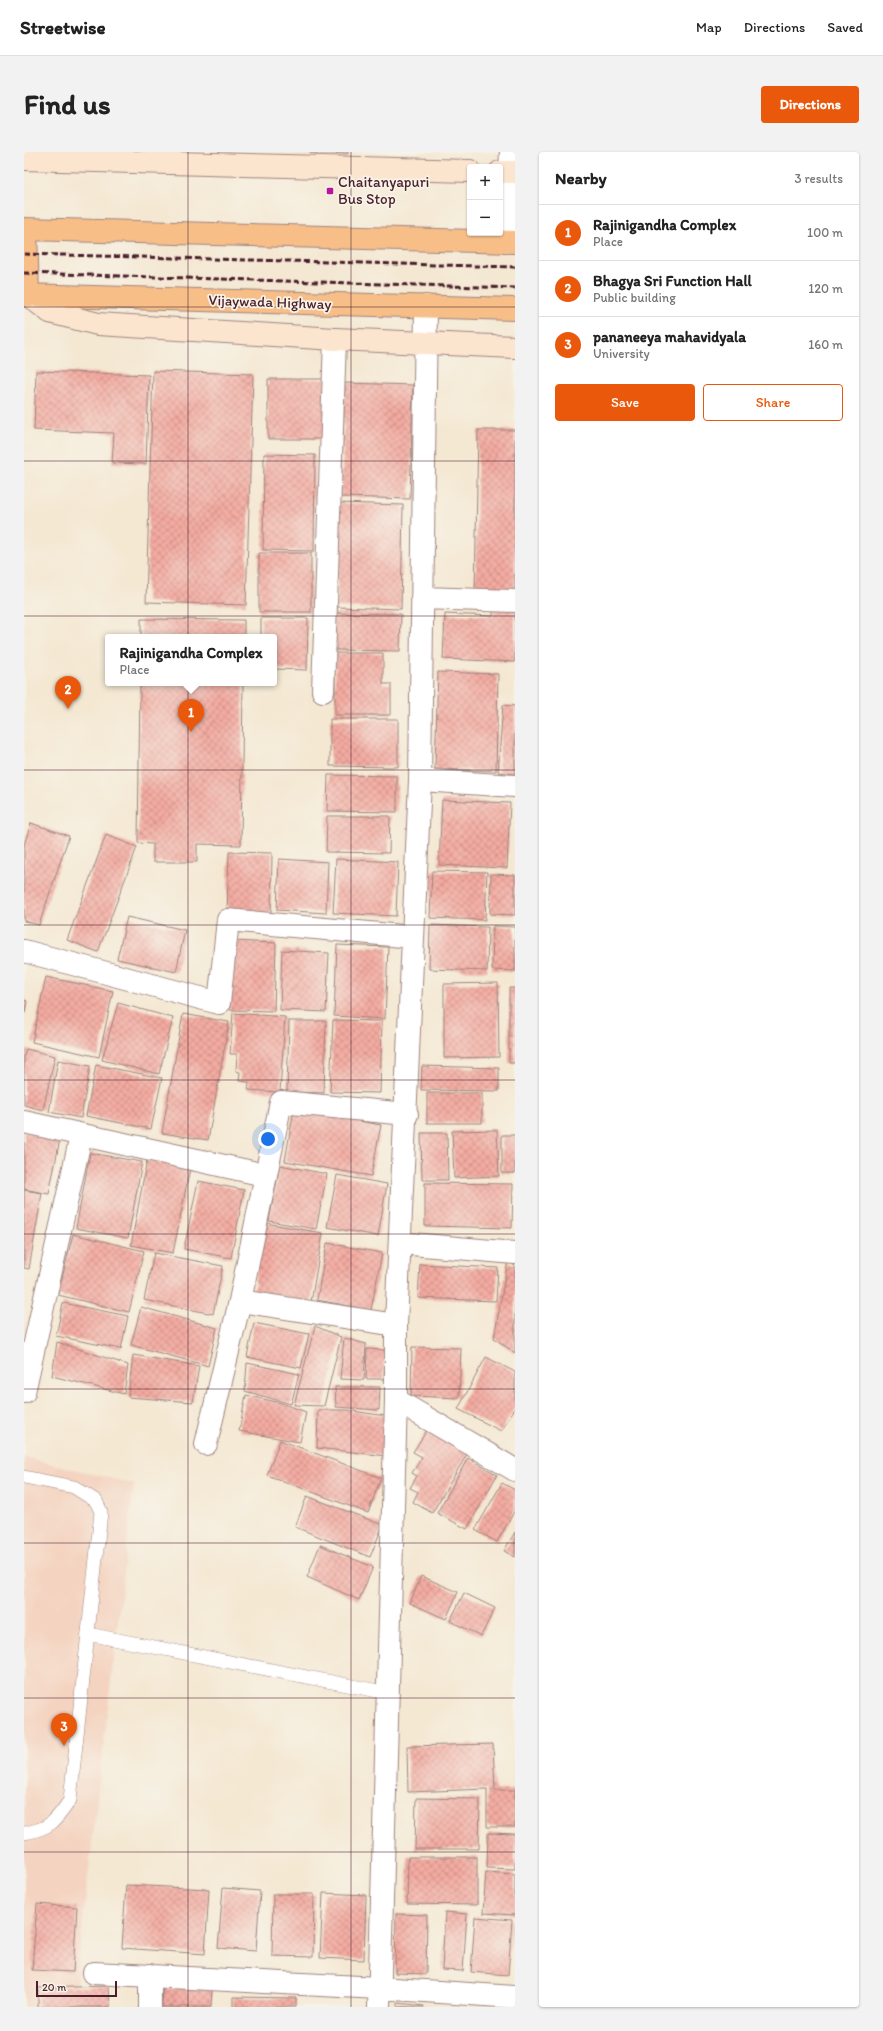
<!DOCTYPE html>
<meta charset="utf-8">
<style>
body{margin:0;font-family:Itim,sans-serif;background:#f2f2f2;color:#222}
.controls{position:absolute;right:12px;top:12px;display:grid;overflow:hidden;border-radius:4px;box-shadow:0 1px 3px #0004}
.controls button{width:36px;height:36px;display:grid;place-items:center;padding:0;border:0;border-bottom:1px solid #e0e0e0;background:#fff;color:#222;font:20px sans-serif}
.scale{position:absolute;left:12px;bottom:10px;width:81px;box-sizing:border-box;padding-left:4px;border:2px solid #4a1f2b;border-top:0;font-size:11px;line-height:14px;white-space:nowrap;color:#4a1f2b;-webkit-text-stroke:3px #f7f3e8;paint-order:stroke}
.you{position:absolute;left:244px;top:987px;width:14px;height:14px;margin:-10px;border:3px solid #fff;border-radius:50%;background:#1a73e8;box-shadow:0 0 0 6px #1a73e833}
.badge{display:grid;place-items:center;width:26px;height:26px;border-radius:50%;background:#ea580c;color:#fff;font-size:13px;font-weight:700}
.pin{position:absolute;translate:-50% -33px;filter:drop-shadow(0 1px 2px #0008)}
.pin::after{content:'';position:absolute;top:21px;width:14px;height:12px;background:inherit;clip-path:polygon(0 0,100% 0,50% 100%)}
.popup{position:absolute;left:81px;top:482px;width:172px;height:52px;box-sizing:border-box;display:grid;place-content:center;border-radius:4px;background:#fff;filter:drop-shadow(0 1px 3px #0005);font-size:13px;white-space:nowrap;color:#767676}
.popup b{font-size:15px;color:#222}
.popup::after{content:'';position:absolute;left:50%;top:100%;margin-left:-8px;border:8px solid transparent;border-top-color:#fff}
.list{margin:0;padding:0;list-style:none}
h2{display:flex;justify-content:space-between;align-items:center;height:52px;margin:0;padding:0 16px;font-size:17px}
h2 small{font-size:13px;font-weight:400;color:#767676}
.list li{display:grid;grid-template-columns:26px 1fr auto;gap:12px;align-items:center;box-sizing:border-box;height:56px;padding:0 16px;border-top:1px solid #e0e0e0}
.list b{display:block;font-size:15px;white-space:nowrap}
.list p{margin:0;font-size:13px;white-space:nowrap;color:#767676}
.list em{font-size:13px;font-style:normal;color:#767676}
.actions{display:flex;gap:8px;padding:12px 16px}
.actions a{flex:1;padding:9px 0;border:1px solid #ea580c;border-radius:4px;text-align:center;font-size:14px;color:#ea580c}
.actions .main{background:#ea580c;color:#fff}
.map{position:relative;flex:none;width:491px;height:1855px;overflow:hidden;border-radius:4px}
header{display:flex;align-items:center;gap:24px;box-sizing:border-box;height:56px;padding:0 20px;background:#fff;border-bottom:1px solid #e0e0e0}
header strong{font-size:19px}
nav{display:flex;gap:22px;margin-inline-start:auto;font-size:14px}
.intro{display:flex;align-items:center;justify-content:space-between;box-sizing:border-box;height:96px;padding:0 24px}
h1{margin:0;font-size:28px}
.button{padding:10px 18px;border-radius:4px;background:#ea580c;color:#fff;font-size:14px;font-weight:700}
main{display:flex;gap:24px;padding:0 24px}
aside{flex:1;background:#fff;border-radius:4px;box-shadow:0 1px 3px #0004}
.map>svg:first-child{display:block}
.built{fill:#f4d3c0}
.building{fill:url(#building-cross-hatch)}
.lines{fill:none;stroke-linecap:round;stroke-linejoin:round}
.lane-casing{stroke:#9f847f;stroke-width:14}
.street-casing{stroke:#9f847f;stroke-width:24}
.secondary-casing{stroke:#9f847f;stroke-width:24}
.highway-casing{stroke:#9f847f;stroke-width:24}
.lane{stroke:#fff;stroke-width:13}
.street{stroke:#fff;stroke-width:22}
.secondary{stroke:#fce5cf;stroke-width:22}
.highway{stroke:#f7be88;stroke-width:22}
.rail{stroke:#4a1f2b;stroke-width:3;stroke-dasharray:6 3;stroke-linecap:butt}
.grid{fill:none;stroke:#4a1f2b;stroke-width:1;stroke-opacity:0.55}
.poi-dot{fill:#b5179e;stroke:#f7f3e8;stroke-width:1.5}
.labels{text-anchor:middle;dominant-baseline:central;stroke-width:3.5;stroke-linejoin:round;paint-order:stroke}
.poi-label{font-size:15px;fill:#4a1f2b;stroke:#f7f3e8;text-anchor:start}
.street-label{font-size:15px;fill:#4a1f2b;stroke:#f7f3e8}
</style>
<header>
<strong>Streetwise</strong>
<nav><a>Map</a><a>Directions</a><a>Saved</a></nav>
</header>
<div class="intro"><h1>Find us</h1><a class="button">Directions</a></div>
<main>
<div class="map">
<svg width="491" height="1855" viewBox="0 0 491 1855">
<defs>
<pattern id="building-cross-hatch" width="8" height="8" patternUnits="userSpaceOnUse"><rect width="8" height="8" fill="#f4aca2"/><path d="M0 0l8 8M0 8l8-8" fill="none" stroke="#c88b84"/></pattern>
</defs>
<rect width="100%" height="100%" fill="#f7f3e8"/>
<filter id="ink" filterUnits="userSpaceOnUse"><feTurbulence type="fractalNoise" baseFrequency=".025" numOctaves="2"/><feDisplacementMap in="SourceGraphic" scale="8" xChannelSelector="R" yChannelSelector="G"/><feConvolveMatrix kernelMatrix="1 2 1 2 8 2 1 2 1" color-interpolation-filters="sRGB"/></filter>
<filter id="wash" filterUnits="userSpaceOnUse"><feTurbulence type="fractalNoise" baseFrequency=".012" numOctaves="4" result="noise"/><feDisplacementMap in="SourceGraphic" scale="16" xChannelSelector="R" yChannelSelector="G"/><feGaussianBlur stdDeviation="0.9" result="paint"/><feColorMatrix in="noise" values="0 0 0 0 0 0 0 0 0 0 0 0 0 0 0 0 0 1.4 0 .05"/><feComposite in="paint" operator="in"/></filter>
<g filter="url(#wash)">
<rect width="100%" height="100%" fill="#f4e8d3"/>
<!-- built -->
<path class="built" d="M0,1305L110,1332L49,1855H0Z"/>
<g id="blocks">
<!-- building -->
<path class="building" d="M286,0H324V2L286,1Z
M12,219L125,223L122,312L88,311L90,281L10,278Z
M129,219L229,222L222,453L122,450Z
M244,227H302V287H244Z
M321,231L389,233L386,347L317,345Z
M454,278H491V443L451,442Z
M240,302L291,303L290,399L239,398Z
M315,351L379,353L377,457L313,455Z
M235,401H287V460H235Z
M469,454H491V510L419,507L421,462L469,464Z
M309,461L377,462L376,499L309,498Z
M237,466H284L283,518L250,517V485H237Z
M117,467L220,468V485H117Z
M311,501H359V532H367V563H311Z
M414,520L474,522L472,619L411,617Z
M116,531H219L217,693L173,692V710H129V692L114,691Z
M479,553L491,554V622L474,620Z
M306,567H374V615L306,614Z
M304,623L373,624V660L303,659Z
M418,648L486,651L483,716L415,713Z
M303,664H366L365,701L302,700Z
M7,671L45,684L15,773L0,769V693Z
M82,683L113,695L74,800L43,788Z
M205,700L248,701L247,762L203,761Z
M255,707L304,710L302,761L253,758Z
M312,707L374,710L372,764L309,761Z
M408,719L463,720L461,768L406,766Z
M467,722L491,723V763L466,762Z
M103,765L161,778L152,820L93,807Z
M406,773L464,775L463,819L405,817Z
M469,774L491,775V819L468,818Z
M209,789L252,791L250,859L206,858Z
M313,793L364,795L361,867L310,864Z
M258,798L305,801L302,860L256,858Z
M22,825L89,839L75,905L8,890Z
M474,831L475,905L420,906V832Z
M485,836H491V911H485Z
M0,848L3,849L1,861H0Z
M94,851L149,866L135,922L78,908Z
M209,861L261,865L256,940L224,938L225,930L215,929L216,920L212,919L213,902H206Z
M159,862L205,870L184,988L138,981Z
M309,868L358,869L356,941L306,940Z
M265,869H302L300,941L263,940Z
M2,897L31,904L19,958L0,953V905Z
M34,908L66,914L57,966L25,960Z
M72,913L138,926L127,977L62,964Z
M398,914L475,916V939L397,938Z
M403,941H458V971H403Z
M270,957L357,973L347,1024L261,1009Z
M473,978L475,1024L430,1026L428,979Z
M0,980L36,987L25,1042L0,1037Z
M397,981H423L424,1028H398Z
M478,983H491V1021H478Z
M66,1001L118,1010L104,1086L52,1076Z
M123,1008L166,1016L149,1101L107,1093Z
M256,1013L303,1022L292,1077L245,1069Z
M313,1023L363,1032L354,1084L303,1075Z
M174,1029L220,1038L207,1106L160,1097Z
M401,1031L489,1032L488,1076L401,1074Z
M0,1038L18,1041L5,1117L0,1116Z
M241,1071L299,1081L287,1150L229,1140Z
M49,1082L120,1099L105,1160L34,1143Z
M303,1091L358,1101L347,1158L293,1148Z
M130,1101L199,1114L189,1162L120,1148Z
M484,1109L491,1114V1201L470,1186Z
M396,1112L474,1116L472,1149L394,1146Z
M39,1151L104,1164L97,1197L32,1184Z
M117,1155L193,1176L184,1214L107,1193Z
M230,1171L285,1182L277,1216L223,1205Z
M291,1174L317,1185L300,1254L270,1253Z
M320,1186L342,1192L340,1228L316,1227Z
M33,1190L104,1213L100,1242L28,1224Z
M388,1195L437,1196L435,1246L387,1244Z
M343,1197L361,1198L360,1227H342Z
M109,1203L175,1214L169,1250L104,1245Z
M462,1205L491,1220V1256L477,1279L434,1257Z
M223,1211L275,1222L267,1252L221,1239Z
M311,1235H356L355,1258L312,1255Z
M222,1243L257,1251L282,1260L276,1290L215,1279Z
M294,1258H322L362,1264L363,1304L293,1296Z
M405,1275L445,1299L408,1361L389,1350L394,1340L386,1336L393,1324L388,1321L398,1305L389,1300Z
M256,1288L357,1326L344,1361L243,1323Z
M444,1306L473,1323L443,1377L413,1361Z
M478,1331L491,1338V1358L473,1390L451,1378Z
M283,1344L359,1373L346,1405L271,1375Z
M491,1380V1405L480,1399Z
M296,1393L349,1415L335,1448L283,1425Z
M397,1424L434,1440L422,1467L386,1451Z
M440,1441L471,1456L457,1484L426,1469Z
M469,1592L471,1638H491V1675H463V1637L384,1640L383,1594Z
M392,1646L456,1647L455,1697H391Z
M464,1681L491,1682V1717L463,1716Z
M384,1705H453V1753L383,1752Z
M462,1720L491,1722V1763L459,1761Z
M102,1733L185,1737L181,1802L98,1796Z
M199,1736L236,1739L232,1799L194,1796Z
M299,1741L342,1743L340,1808L296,1806Z
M249,1742H290L289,1805L248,1804Z
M13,1752L53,1755L49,1820L8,1818Z
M421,1760L443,1762L439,1819L418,1818Z
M372,1762L403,1763L402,1822L371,1821Z
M451,1765L488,1768L484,1823L447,1820Z
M85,1834L86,1855H14V1836Z
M139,1836L188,1838L187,1855H138Z
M209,1845L272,1846V1855H209Z
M374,1851L400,1854V1855H374Z"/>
</g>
</g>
<g filter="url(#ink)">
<use href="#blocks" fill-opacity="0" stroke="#9f847f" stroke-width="1"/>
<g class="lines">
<defs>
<path id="lane" d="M0,1325L50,1335L72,1349L77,1360L46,1648C32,1669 26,1677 0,1681
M64,1482L364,1541"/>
<path id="street" d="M482,90L487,0
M398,446L491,449
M299,539L311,187
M396,628L491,634
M0,799L195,851L204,768L389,785
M0,970L241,1023
M376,1091L491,1101
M216,1149L372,1173
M0,1240L57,984
M372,1248L491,1318
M182,1292L216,1149L257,950L383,962
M70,1821L355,1836L491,1845
M126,1855V1823
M355,1855L372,1248V1173L396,628L402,154"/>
<path id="secondary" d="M0,7L446,19
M476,20H491
M4,143L26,160L74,172L311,187L491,195"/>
<path id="highway" d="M0,77L491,90
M2,78L4,143
M0,143L491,157"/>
</defs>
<!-- lane casing -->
<use href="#lane" class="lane-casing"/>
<!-- street casing -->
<use href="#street" class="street-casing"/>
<!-- secondary casing -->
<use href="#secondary" class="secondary-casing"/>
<!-- highway casing -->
<use href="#highway" class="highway-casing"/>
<!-- lane -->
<use href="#lane" class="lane"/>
<!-- street -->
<use href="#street" class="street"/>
<!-- secondary -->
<use href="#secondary" class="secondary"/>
<!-- highway -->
<use href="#highway" class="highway"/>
<!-- rail -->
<path class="rail" d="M0,102L491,115
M0,121L491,136"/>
</g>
</g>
<!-- grid -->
<path class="grid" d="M164,0V1855M327,0V1855M0,155H491M0,309H491M0,464H491M0,618H491M0,773H491M0,928H491M0,1082H491M0,1237H491M0,1391H491M0,1546H491M0,1700H491"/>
<!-- markers -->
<rect class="poi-dot" x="302" y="35" width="8" height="8" rx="2"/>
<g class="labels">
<!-- poi labels -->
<g class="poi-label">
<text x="314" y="30">Chaitanyapuri<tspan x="314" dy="17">Bus Stop</tspan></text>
</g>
<!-- street labels -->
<g class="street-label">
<text transform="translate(246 150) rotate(2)">Vijaywada Highway</text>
</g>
</g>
</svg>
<div class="controls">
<button>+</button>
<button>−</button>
</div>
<div class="scale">20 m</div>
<div class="you"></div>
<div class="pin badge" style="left:167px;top:580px">1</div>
<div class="popup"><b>Rajinigandha Complex</b>Place</div>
<div class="pin badge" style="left:44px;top:557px">2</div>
<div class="pin badge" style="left:40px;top:1594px">3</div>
</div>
<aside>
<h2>Nearby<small>3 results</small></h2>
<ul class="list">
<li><span class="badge">1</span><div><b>Rajinigandha Complex</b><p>Place</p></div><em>100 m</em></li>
<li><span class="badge">2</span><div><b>Bhagya Sri Function Hall</b><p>Public building</p></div><em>120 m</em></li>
<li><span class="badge">3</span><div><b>pananeeya mahavidyala</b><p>University</p></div><em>160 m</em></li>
</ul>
<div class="actions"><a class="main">Save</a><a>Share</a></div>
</aside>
</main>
